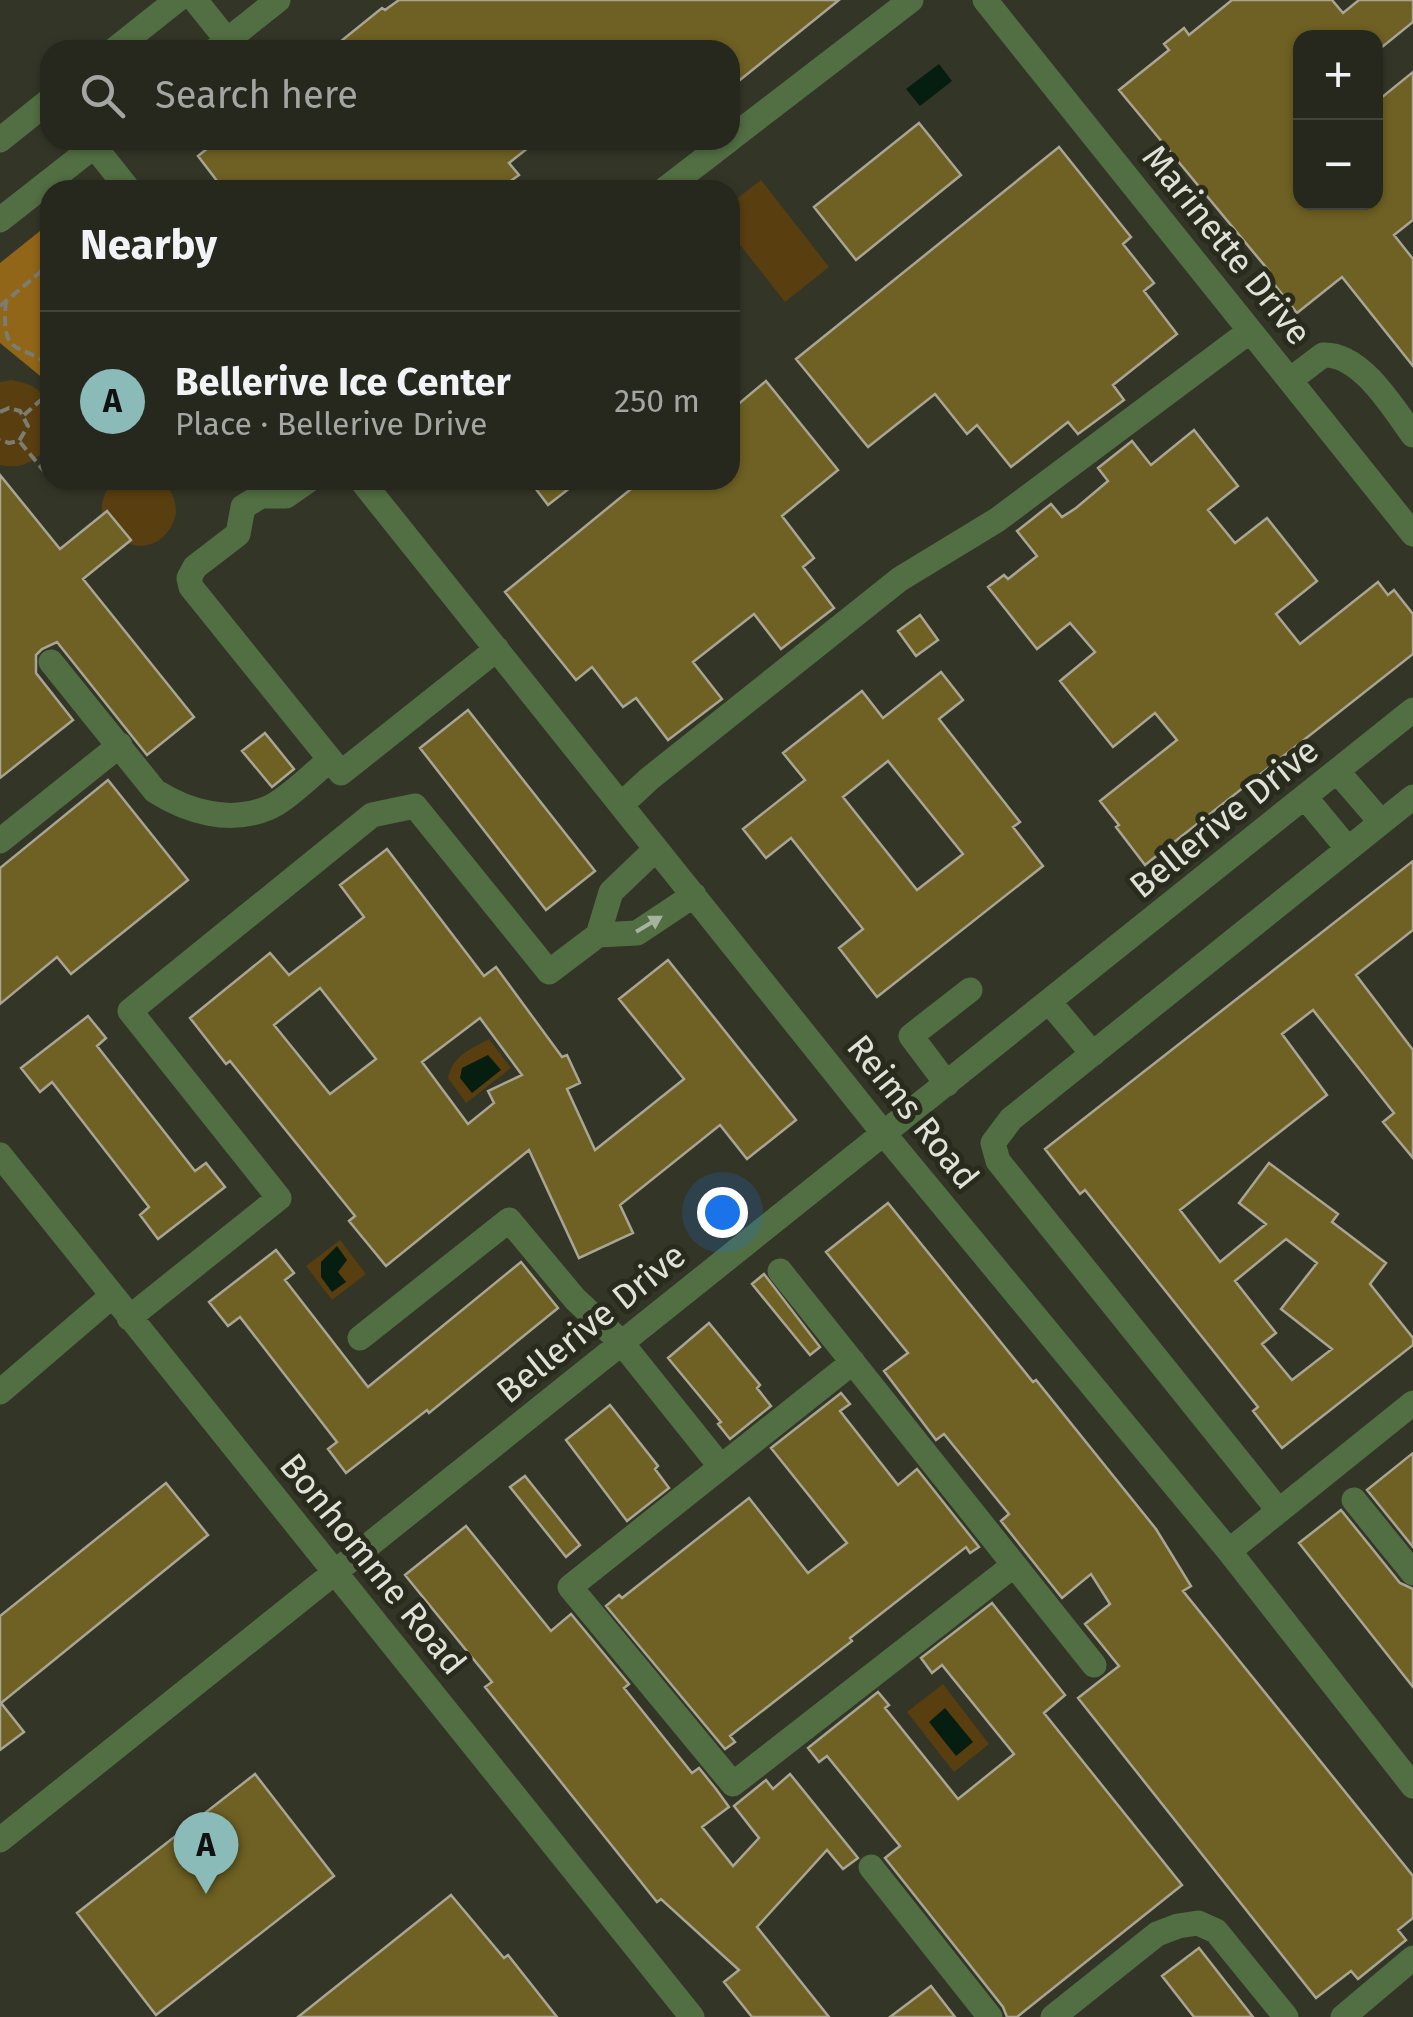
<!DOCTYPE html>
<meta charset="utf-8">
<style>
body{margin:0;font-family:"Fira Sans",sans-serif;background:#2e3026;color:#f1f3f6}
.controls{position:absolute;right:30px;top:30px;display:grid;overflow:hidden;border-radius:20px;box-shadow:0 2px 8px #0004}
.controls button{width:90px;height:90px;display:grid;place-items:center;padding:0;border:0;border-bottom:2px solid #42443b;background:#26281d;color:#f1f3f6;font:50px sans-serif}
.you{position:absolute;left:722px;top:1212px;width:35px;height:35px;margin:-25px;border:8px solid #fff;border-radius:50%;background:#1a73e8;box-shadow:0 0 0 15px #1a73e833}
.badge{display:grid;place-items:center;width:65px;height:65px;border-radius:50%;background:#8bbbb9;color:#111;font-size:32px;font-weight:700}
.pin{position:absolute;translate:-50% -82px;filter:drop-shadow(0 2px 5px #0008)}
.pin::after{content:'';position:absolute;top:52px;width:35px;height:30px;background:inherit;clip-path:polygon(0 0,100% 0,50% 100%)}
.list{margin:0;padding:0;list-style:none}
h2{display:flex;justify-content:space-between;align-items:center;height:130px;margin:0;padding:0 40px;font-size:42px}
h2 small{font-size:32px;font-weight:400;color:#a4a6a4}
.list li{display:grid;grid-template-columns:65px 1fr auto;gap:30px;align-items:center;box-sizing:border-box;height:180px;padding:0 40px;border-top:2px solid #42443b}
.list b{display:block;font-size:38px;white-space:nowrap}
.list p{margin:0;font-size:32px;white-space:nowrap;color:#a4a6a4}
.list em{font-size:32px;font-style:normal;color:#a4a6a4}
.icon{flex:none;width:55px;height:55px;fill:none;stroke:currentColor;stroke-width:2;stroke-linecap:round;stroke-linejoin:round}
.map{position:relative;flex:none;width:1413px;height:2017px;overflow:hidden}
.search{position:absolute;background:#26281d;box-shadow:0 2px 8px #0004;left:40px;top:40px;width:700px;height:110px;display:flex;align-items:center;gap:25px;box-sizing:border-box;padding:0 35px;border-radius:30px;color:#a4a6a4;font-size:38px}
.panel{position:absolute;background:#26281d;box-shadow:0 2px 8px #0004;left:40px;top:180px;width:700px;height:310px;border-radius:30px}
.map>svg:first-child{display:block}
.green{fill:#593e10}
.forest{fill:#916618}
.water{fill:#061e0f}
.building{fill:#6f6123;stroke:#a9a594;stroke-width:2.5;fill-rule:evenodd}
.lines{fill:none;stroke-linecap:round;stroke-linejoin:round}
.path{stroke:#7a7d70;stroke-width:4;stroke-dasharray:10 5;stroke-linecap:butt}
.minor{stroke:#526e43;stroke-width:25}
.oneway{fill:#a7b49d}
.labels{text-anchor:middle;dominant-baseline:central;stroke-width:10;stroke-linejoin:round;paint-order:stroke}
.street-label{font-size:35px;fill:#e0e2d9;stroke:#292c1d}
</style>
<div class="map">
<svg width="1413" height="2017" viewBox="0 0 1413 2017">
<rect width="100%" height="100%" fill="#333627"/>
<!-- green -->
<path class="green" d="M761,180L829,267L785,302L730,232V204Z
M11,380C53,387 50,408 50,443C38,461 22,470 0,465V382Z
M114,480H163C173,493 180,507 173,523C149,575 72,528 114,480Z
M489,1039L511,1068L466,1103L448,1078C453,1056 470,1049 489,1039Z
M340,1240L366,1274L332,1300L306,1266Z
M943,1684L989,1744L954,1772L907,1712Z"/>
<!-- forest -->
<path class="forest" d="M50,223V384L0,343V263Z"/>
<!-- water -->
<path class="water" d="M939,64L952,81L920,106L906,89Z
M488,1055L501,1070L472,1093L460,1078L462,1068Z
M337,1246L347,1260L338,1272L346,1282L332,1292L321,1277V1262Z
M945,1708L973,1742L956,1756L929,1722Z"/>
<!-- building -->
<path class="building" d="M399,0H839L730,88V50H330L382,8L385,10Z
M1232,0H1332L1343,13L1359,0H1413V22L1376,52V38H1300V202H1376V102L1413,72V220L1394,235L1413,259V366L1342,277L1297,313L1266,274L1269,271L1119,90L1169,50L1164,44L1184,28L1189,35Z
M919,123L961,175L856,260L814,207Z
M218,140H538L509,163L519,175L512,180L520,190H224L198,156Z
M1059,147L1131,237L1123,244L1154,283L1144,291L1177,334L1113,385L1124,400L1078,434L1068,422L1011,467L977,425L967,434L935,394L868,447L796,359Z
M766,381L838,470L782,516L814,558L803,567L834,608L781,649L754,614L693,662L722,699L668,740L636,698L623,707L592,667L576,680L505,592L642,480H730V411Z
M1194,430L1238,486L1208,510L1235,543L1267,518L1317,581L1276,614L1300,644L1378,582L1388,595L1394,590L1413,614V654L1145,865L1116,827L1119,825L1100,801L1177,740L1155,713L1113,747L1060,681L1095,652L1070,623L1037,649L988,587L1004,575L1008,579L1037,556L1017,531L1051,504L1062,517L1076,508L1108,481L1098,468L1132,441L1151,465Z
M0,475L60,549L107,511L131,540L83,579L194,717L147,755L57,642L42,649L36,655V673L73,720L0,778Z
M529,480H580L548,505Z
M920,615L938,640L916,656L898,631Z
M941,672L963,700L939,719L1020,822L1013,827L1043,866L877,997L839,948L863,929L791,838L766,858L743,829L805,780L783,753L862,691L883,718ZM888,761L963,854L917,890L843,797Z
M468,710L595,871L546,910L420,748Z
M265,733L294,769L272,787L242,751Z
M108,780L188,880L71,974L57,957L0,1004V868Z
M387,849L484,976L496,967L562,1057L567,1055L580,1083L567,1089L595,1150L684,1079L619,999L668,960L796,1120L747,1159L720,1125L620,1205L633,1233L579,1258L529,1150L386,1266L349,1221L355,1216L230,1061L226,1064L190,1018L270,953L289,975L364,917L340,885ZM320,988L376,1059L330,1094L274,1025ZM480,1018L522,1075L488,1091L494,1103L468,1124L422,1062Z
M1413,861V930L1356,975L1413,1050V1158L1383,1122L1394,1113L1313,1010L1282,1034L1327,1095L1180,1210L1220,1262L1266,1224L1239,1203L1269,1163L1338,1214L1332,1222L1386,1263L1370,1284L1413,1338V1345L1282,1448L1253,1411L1258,1407L1085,1190L1080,1194L1045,1149ZM1286,1239L1317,1263L1281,1309L1332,1349L1292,1380L1262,1344L1276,1333L1235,1281Z
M88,1016L106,1038L97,1046L195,1171L206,1163L225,1187L158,1239L140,1215L149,1207L52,1082L40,1092L21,1068Z
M888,1203L1033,1382L1036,1380L1156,1529L1191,1586L1183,1591L1413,1876V1918L1398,1930L1406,1940L1358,1979L1351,1971L1316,1998L1078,1698L1119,1666L1085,1624L1110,1604L1091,1574L1062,1598L1001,1521L1009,1514L944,1434L936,1440L884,1371L908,1353L826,1252Z
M276,1250L294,1273L285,1280L368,1387L521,1262L558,1308L429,1413L427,1410L346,1473L328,1449L337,1442L240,1317L228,1326L209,1302Z
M764,1274L820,1347L810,1355L752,1284Z
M709,1323L760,1385L757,1388L771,1406L730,1439L718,1424L721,1422L668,1358Z
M841,1393L850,1404L840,1411L898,1485L917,1469L979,1547L970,1553L966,1547L850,1638L852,1641L730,1736L735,1742L725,1749L606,1606L619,1595L622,1598L749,1498L808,1573L847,1543L771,1448Z
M610,1405L658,1466L655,1469L669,1488L627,1521L566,1440Z
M1413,1453V1547L1367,1490Z
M525,1476L580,1545L566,1557L510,1487Z
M166,1483L208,1535L1,1703L24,1732L0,1750V1616Z
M1341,1510L1400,1583L1413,1589V1687L1299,1543Z
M466,1526L551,1631L571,1614L629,1684L624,1688L692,1773L699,1768L716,1789L729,1807L702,1827L733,1866L759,1838L734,1806L766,1780L773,1789L790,1774L858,1858L843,1869L827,1850L757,1927L829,2017H752L724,1982L739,1970L661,1899L657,1902L485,1687L492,1682L405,1575Z
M992,1603L1065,1695L1044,1713L1182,1885L1017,2017H1007L1003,2007L885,1858L900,1846L827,1756L819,1762L808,1748L878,1692L889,1705L885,1708L958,1799L968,1791L1014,1754L942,1665L932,1673L921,1658Z
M255,1774L334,1876L156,2015L77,1913Z
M451,1895L504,1958L508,1955L557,2017H298Z
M1199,1948L1253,2017H1194L1162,1976Z
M931,1986L955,2017H890Z"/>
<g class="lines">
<!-- path -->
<path class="path" d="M6,301C0,362 22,340 50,367
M0,306L50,264
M0,412L9,408L20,411L28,426L19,441L9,443L0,440
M24,415L50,392
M20,442L44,471L50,466"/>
<!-- minor -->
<path class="minor" d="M195,0L227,40
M985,0L1413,534
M114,50L177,0
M215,50L278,0
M730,139L911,0
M0,140L50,100
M94,146L129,190
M664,190L729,140
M0,220L102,140
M1290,380L1323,355C1361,353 1393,408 1413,435
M309,480L286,496H261L243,507L238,534L195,567L189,578L191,587L341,773L497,649
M361,480L885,1135L1229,1551L1413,1786
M51,662L155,791C188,812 230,824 268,808C287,800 313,773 330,760
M1337,771L1381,822
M1305,797L1348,849
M621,805L649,779L900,579L997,520L1250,331
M0,841L120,745
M598,935L637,933L694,895
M1050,1003L1093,1054
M947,1084L911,1036L970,990
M0,1155L692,2017
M780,1271L1094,1665
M129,1318L279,1198L130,1011L372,815L415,806L549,972L598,935L611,892L656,849
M360,1338L509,1220L575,1299L621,1342L721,1467
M853,1362L570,1587L733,1784L1014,1565
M0,1392L112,1296
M1354,1500L1413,1573
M1279,1511L998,1161L993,1143L1011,1119L1413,797
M1229,1551L1413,1403
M0,1840L1413,710
M871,1867L990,2017
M1053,2017L1157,1934L1178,1926L1198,1923L1216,1931L1286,2017
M1343,2017L1413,1958"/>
</g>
<!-- one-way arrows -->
<defs><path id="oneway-solid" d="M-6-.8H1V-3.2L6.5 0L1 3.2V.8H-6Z" transform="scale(2.5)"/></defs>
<use class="oneway" href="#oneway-solid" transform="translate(649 924) rotate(-31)"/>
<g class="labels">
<!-- street labels -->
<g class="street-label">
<text transform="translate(1227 245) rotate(51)">Marinette Drive</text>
<text transform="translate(1224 818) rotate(-39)">Bellerive Drive</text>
<text transform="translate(913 1112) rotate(51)">Reims Road</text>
<text transform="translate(591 1323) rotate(-39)">Bellerive Drive</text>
<text transform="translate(373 1564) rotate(51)">Bonhomme Road</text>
</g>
</g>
</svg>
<div class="controls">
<button>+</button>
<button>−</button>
</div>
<div class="you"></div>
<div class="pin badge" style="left:206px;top:1894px">A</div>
<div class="search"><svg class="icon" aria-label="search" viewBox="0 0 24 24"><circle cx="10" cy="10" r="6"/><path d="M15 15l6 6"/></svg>Search here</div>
<section class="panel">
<h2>Nearby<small></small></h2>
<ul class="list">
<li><span class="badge">A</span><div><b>Bellerive Ice Center</b><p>Place · Bellerive Drive</p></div><em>250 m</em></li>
</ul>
</section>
</div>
